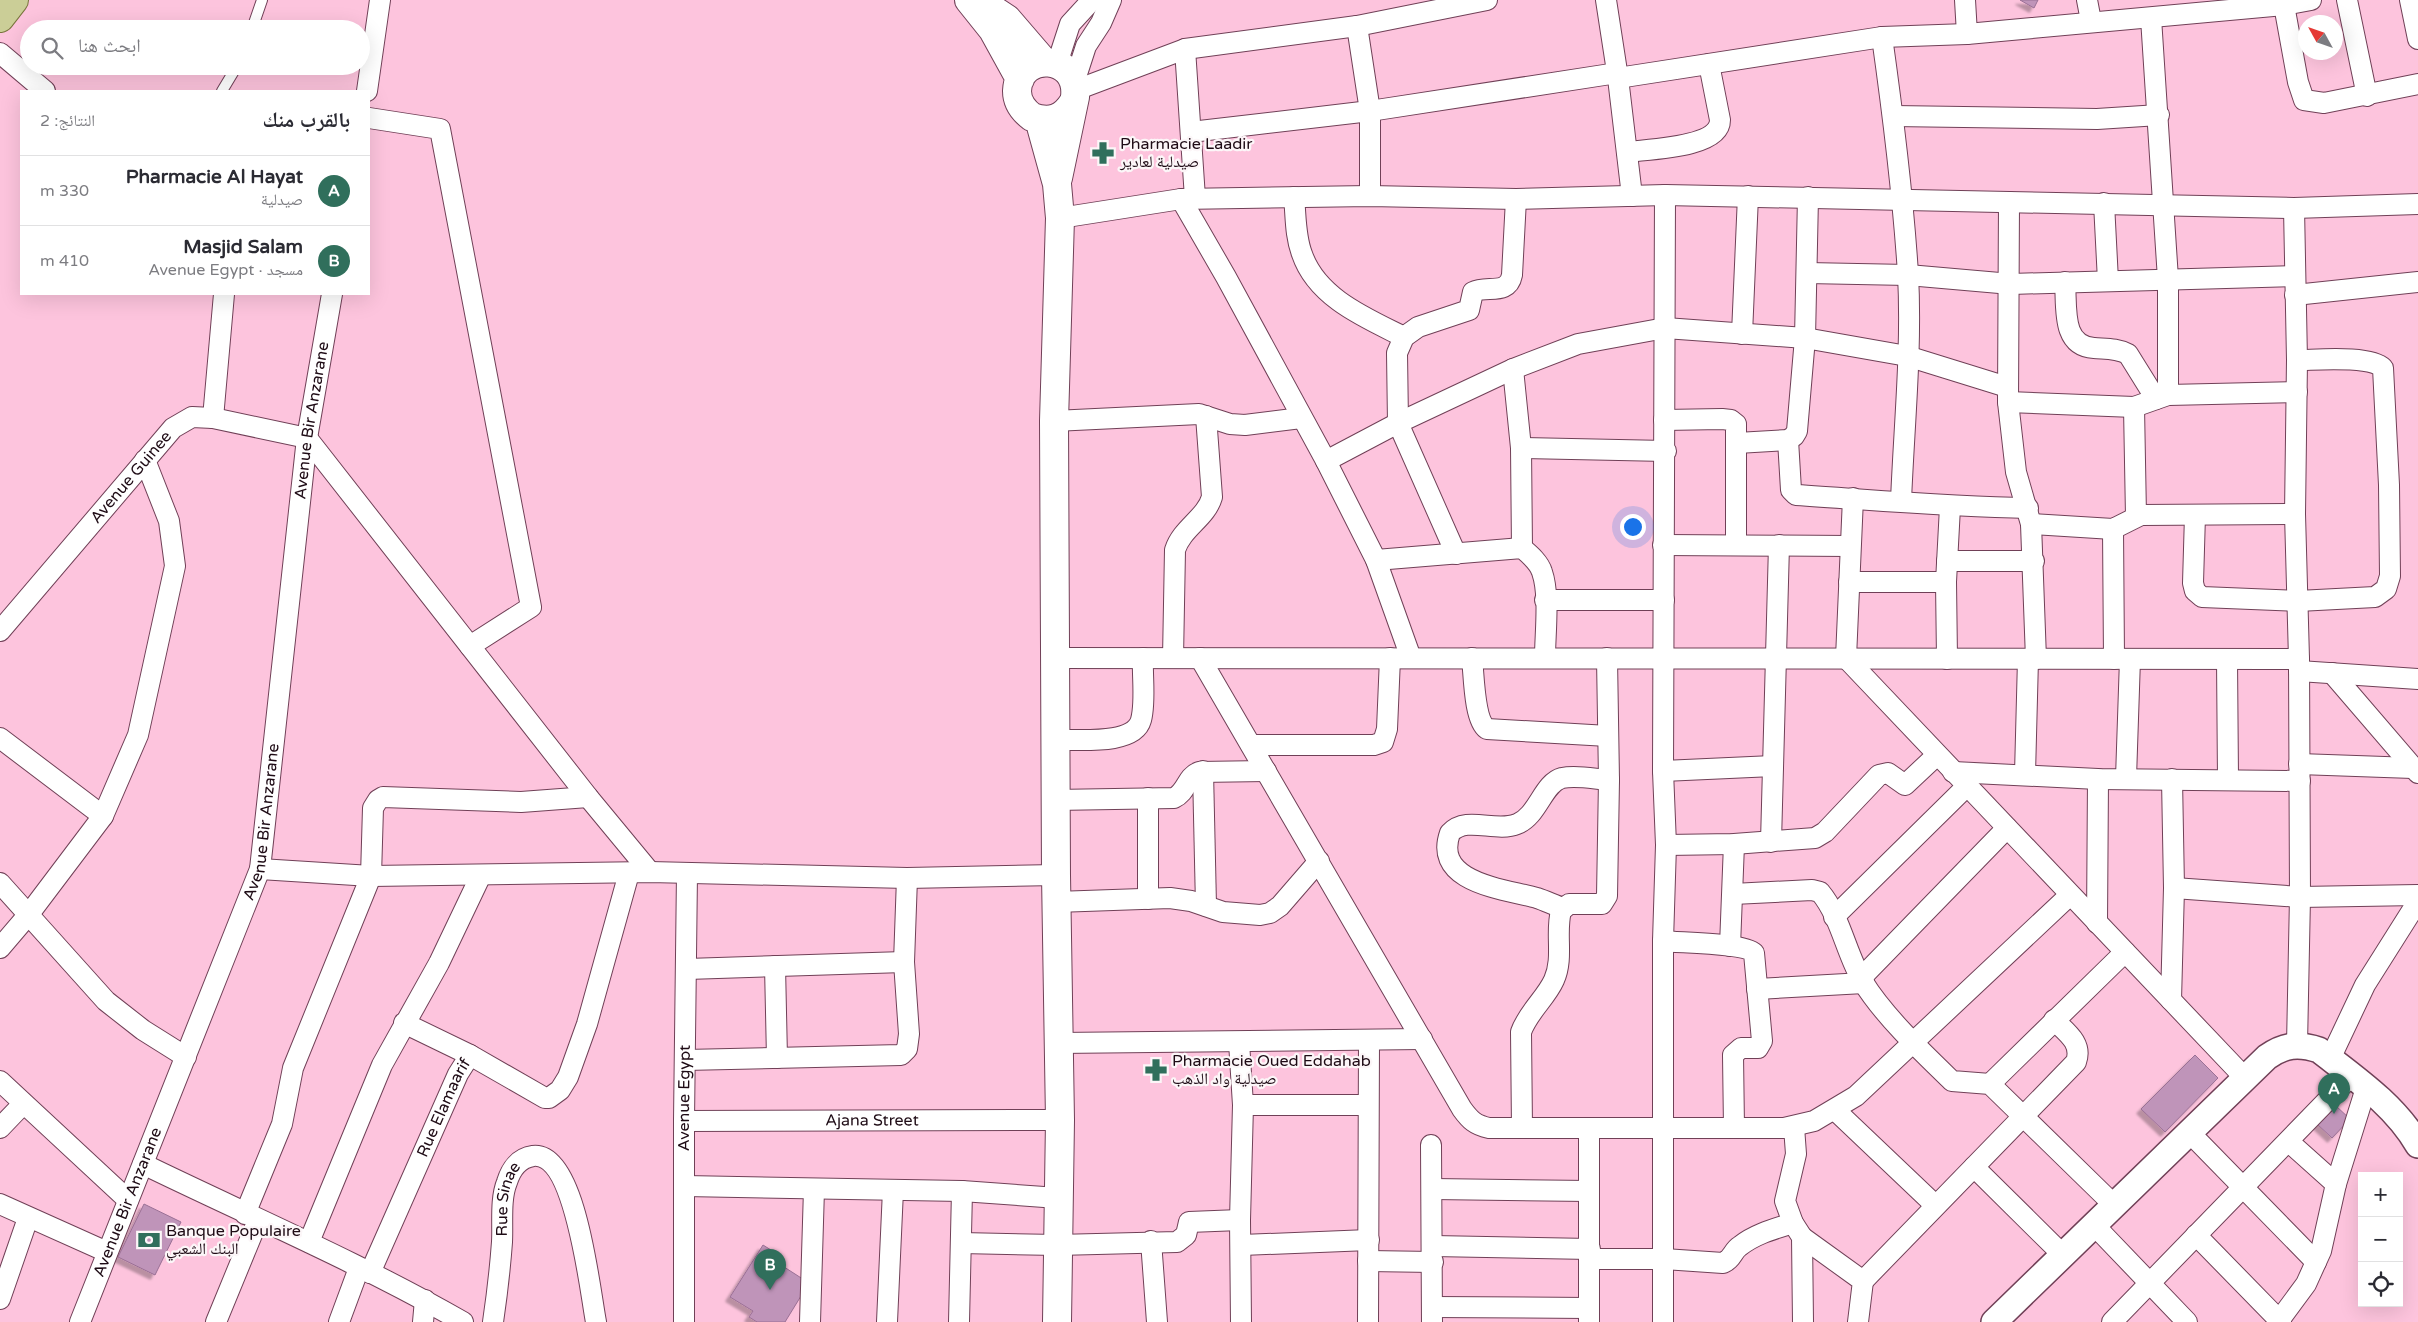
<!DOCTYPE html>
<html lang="ar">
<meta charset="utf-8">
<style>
body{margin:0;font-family:"Varela Round","Noto Naskh Arabic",sans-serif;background:#f7f7f7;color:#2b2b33;direction:rtl}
.controls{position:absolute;right:15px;bottom:15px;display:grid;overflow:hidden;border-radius:0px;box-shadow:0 5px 20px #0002}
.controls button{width:45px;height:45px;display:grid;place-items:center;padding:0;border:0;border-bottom:1px solid #e1e1e2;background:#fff;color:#2b2b33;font:25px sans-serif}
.compass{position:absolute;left:2298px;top:15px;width:45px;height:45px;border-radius:50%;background:#fff;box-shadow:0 5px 20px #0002;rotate:310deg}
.you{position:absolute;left:1632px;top:526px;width:18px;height:18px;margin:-12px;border:4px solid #fff;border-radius:50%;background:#1a73e8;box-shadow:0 0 0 8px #1a73e833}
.badge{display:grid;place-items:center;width:32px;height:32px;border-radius:50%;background:#306f5c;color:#fff;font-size:16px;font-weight:700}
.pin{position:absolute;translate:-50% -41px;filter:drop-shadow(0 1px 2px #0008)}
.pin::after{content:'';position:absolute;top:26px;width:18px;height:15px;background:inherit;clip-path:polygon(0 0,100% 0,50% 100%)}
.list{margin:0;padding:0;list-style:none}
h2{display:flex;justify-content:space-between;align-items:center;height:65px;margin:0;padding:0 20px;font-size:21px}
h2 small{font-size:16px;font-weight:400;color:#7c7c81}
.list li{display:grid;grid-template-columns:32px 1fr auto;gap:15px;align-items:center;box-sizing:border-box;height:70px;padding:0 20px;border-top:1px solid #e1e1e2}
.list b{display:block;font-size:19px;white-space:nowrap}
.list p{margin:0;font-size:16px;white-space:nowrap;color:#7c7c81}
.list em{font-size:16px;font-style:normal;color:#7c7c81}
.icon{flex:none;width:28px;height:28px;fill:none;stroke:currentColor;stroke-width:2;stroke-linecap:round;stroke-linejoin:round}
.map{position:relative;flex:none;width:2418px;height:1322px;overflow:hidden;direction:ltr}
.search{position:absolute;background:#fff;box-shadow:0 5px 20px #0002;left:20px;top:20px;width:350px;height:55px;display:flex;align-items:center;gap:12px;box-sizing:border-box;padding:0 18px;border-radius:28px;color:#7c7c81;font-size:19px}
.panel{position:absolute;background:#fff;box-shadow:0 5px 20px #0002;left:20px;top:90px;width:350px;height:205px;border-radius:0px;direction:rtl}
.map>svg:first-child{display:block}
.building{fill:#bf94b9;stroke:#9a7095;filter:url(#shadow)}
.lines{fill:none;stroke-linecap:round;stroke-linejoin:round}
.service-casing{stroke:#704057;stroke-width:12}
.minor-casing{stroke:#704057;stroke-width:22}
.tertiary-casing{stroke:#704057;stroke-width:28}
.secondary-casing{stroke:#704057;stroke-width:30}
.primary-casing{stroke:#78743c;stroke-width:30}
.service{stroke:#fff;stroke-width:10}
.minor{stroke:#fff;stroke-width:20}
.tertiary{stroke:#fff;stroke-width:25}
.secondary{stroke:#fff;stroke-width:28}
.primary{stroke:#cbce97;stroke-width:28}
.labels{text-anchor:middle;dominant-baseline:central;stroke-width:4.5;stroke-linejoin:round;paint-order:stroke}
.poi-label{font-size:16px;fill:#1e0b15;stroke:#fcf6f8;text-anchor:start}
.street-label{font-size:16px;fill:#1e0b15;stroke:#fcf6f8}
</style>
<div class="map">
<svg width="2418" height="1322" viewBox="0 0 2418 1322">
<defs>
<filter id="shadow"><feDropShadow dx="-4.5" dy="4.5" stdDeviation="1" flood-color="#0004"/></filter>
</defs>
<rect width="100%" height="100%" fill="#fdc4dd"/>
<!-- building -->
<path class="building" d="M2020,0H2038L2034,8Z
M2195,1055L2218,1078L2165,1132L2141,1109Z
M2335,1105L2350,1119L2332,1138L2317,1124Z
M144,1204L181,1222L155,1275L118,1257Z
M763,1245L771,1250L767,1256L809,1283L785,1322H757L749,1317L753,1311L730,1297Z"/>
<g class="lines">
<defs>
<path id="service" d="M252,29L262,0
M222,91L237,66"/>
<g id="minor">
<path d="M1606,0L1618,78L1632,196"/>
<path d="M1965,0L1967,34"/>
<path d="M2087,0L2091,21"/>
<path d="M2347,0L2367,96"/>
<path d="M2410,0L2418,39"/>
<path d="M2284,5L2298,82L2304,100L2324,103L2418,84"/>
<path d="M2151,18L2168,279V395"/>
<path d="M1357,26L1370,111V196"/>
<path d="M1882,37C1893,115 1903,195 1908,274C1912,349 1904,426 1901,501"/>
<path d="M1185,49L1195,198"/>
<path d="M0,53L45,91"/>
<path d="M1057,64L1070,24L1092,0"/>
<path d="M1618,78L1882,37L1967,34L2284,5L2311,0"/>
<path d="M1074,83L1086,46L1101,23L1111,0"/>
<path d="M1076,90L1185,49L1357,26L1487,0"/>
<path d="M367,91L380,0"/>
<path d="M1893,116L2097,119L2159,115"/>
<path d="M369,118L440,129L531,607L470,646"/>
<path d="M1191,132L1370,111L1617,73"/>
<path d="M1627,152C1649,149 1720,148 1720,120L1709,64"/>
<path d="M1294,197C1296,216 1295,236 1302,254C1317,298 1366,318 1404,337"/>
<path d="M1181,199L1226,277L1326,461L1376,560L1411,658"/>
<path d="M2009,202L2008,402L2016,472L2031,524L2036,659"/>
<path d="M2104,203L2108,281"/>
<path d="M2294,208L2297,360L2295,514L2299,659L2300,897L2297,1045"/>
<path d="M1060,218L1181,199L1370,196L1516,199L1665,195L2294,208L2418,204"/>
<path d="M1807,273L1908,275L2011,284L2295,276"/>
<path d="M2065,282C2067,307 2061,346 2094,348C2105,349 2117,348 2128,354L2156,399"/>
<path d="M2295,295L2418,282"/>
<path d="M1742,334L1748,196"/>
<path d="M1513,369L1521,448L1522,548"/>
<path d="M2008,402L2134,407L2168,395L2297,392"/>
<path d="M2134,407L2136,516"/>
<path d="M213,418L224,294"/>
<path d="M1664,420L1722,419L1731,420L1736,424V544"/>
<path d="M1054,421L1199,414L1230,424L1245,425L1301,418"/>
<path d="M1788,440L1791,490L1796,495C1874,500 1950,507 2028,508"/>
<path d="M1737,443L1788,440L1794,436L1797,431L1805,338L1808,197"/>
<path d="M1521,448L1666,451"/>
<path d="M1326,461L1398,423L1513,369L1578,344L1665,328L1805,338L1907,356L2007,387"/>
<path d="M1853,498L1846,658L2245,1078"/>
<path d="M2195,515L2193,583L2195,591L2202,597L2298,601L2375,597L2386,589L2390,576L2389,485L2383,368C2370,355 2316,360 2297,360"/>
<path d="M2031,524L2113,529L2141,515L2295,514"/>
<path d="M2113,529L2114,659"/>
<path d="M1663,545L1850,546"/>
<path d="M1456,554L1398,423L1397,353L1404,337L1418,327L1469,310L1473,292C1487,285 1508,296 1512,275L1516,199"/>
<path d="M1376,560L1522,548C1529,554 1539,562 1542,572C1550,595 1545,633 1545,658"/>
<path d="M1947,561H2034"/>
<path d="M1849,582H1946"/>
<path d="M1545,600H1664"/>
<path id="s1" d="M0,631L173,428L192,417L213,418L307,438L588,797L650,872"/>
<path d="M1056,658L2299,659"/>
<path d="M1173,658L1175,550C1182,528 1206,518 1212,497L1206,416"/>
<path d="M1200,658L1462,1109C1470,1120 1475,1125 1489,1128H1784L1814,1121L1856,1096L2070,895"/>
<path d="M1472,658C1474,675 1474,720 1487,729L1608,736"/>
<path d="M1947,659L1946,582L1950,507"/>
<path d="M2227,659L2228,779"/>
<path d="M2299,671L2418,679"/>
<path d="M2332,673L2418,773"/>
<path d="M0,738L103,816"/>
<path d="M1055,740C1077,739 1134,746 1141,720C1146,701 1142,677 1143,658"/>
<path d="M1251,745H1374L1383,742L1387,729L1390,658"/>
<path d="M2299,764L2413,768"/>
<path d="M1203,771L1206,906"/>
<path d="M1663,771L1773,766"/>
<path d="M1953,772L2098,779L2300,781"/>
<path d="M2025,774L2028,659"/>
<path d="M2126,778L2130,659"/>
<path d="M1148,798V899"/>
<path d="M1055,800L1174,798C1187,792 1186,777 1199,772L1266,771"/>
<path d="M1771,842L1779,545"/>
<path d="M1666,845L1734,844L1815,838L1825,832L1879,775L1888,773L1905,785L1937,755"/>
<path d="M260,869L371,876L650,872L907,878L1056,875"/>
<path d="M0,883L106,1001L143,1030L186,1057"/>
<path d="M2174,888L2300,897L2418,895"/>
<path d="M1733,894L1812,890L1820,892C1841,917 1846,954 1863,982C1884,1016 1923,1053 1952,1081L1990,1084L2114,1205"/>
<path d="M1056,902L1170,898L1191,901L1223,912L1260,915L1270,913L1280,906L1319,861"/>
<path d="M1563,908C1554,905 1546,901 1537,898C1507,889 1432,884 1450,833C1467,815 1495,833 1517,824C1538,816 1543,783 1562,778C1577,775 1594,779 1609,780"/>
<path d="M1834,917L1967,786"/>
<path d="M2097,923L2098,779"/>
<path d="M1663,941C1680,943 1744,943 1754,953L1762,1041L1758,1048H1741L1733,1055L1734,1128"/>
<path d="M1730,946L1734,844"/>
<path d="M0,948L29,914L103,816L138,735L175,566L169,521L145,460"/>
<path d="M775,966L777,1058"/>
<path d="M687,969L904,962"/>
<path d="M1861,978L2007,828"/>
<path d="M1757,989L1864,983"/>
<path d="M2171,1000L2174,888L2172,779"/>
<path d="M404,1023L470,1055"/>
<path d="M1239,1042L1243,1105L1240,1220L1241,1322"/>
<path d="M1058,1043L1422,1039"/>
<path d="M2330,1059L2365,985L2418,901"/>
<path d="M685,1060L901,1055L907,1049L909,1034L904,962L907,878"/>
<path d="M0,1081L128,1200"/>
<path d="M1990,1084L2125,952"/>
<path d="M1243,1105H1367"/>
<path d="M1835,1110L1935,1205"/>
<path id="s2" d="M684,1121L1060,1120"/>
<path d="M1794,1127L1796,1154L1785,1201L1793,1223L1802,1237L1803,1322"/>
<path d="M0,1128L23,1104"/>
<path d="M1522,1128L1521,1032C1528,1012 1546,998 1554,980C1564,958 1555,933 1561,911L1569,904H1602L1607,896L1609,780L1607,658"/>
<path d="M2189,1132L2316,1262"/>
<path d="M2289,1142L2336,1184"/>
<path d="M1431,1145L1432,1322"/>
<path d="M143,1164C250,1216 360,1263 463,1322"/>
<path d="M1974,1167L2063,1255"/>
<path d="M685,1186L962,1191L1058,1198"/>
<path d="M1433,1189L1589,1191"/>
<path d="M0,1204L107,1252"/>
<path d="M245,1214L282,1124L293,1068L371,876L373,808L378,800L383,797L521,802L588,797"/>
<path d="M2094,1225L2187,1322"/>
<path d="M2196,1235L2281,1322"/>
<path d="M1802,1237L1863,1281L1858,1322"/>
<path d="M1151,1241L1157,1322"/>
<path d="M309,1242L382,1065L439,963L481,875"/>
<path d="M961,1243L1057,1245L1177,1242L1186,1235L1189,1222L1240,1220"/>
<path d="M1242,1245L1369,1240"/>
<path d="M1433,1246L1590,1249"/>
<path d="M1589,1259H1664L1723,1263C1733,1259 1732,1251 1740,1246C1755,1234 1774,1229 1793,1223"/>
<path d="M1368,1261L1433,1262"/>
<path id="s3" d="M370,1273L458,1074L470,1055L545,1098H549L560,1090L568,1077L587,1024L629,873"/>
<path d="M1863,1281L2076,1062C2083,1043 2066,1032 2054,1020"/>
<path d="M0,1299L28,1218"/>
<path d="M1432,1307L1589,1308"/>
<path id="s4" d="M80,1322L260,869L307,438L332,294"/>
<path d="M216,1322L258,1220"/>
<path d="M339,1322L359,1268"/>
<path d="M423,1322L425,1300"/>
<path id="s5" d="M493,1322C497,1295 500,1269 502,1242C503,1223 500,1199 507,1182C511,1169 519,1158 533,1156C576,1151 590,1292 596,1322"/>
<path id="s6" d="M684,1322V1121L687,873"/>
<path d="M810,1322L814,1189"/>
<path d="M887,1322L893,1190"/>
<path d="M959,1322L962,1191"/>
<path d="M1368,1322L1369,1040"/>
<path d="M1589,1322V1128"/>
<path d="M1663,1322V941L1666,845L1663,771L1665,195"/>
<path d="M2112,1322L2351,1076"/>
<path d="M2278,1322L2306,1284L2321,1251L2336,1184L2366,1088"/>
</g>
<path id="tertiary" d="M1994,1322L2267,1057C2284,1045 2298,1043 2319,1050C2355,1078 2395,1105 2418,1145"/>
<path id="secondary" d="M969,0L993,30L1020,79
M983,3L1007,19L1044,62
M1039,119L1057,184L1060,218L1054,421L1056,875L1060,1120L1057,1322
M1058,178L1075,97C1080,54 1019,50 1017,91C1017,103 1024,111 1032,117C1050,123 1063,119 1073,103"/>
<path id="primary" d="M0,18L14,0"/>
</defs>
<!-- service casing -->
<use href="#service" class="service-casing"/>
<!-- minor casing -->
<use href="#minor" class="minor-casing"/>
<!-- tertiary casing -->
<use href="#tertiary" class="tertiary-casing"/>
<!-- secondary casing -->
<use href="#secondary" class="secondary-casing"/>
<!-- primary casing -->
<use href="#primary" class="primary-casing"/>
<!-- service -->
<use href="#service" class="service"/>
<!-- minor -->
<use href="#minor" class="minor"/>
<!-- tertiary -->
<use href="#tertiary" class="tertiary"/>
<!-- secondary -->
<use href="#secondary" class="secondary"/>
<!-- primary -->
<use href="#primary" class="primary"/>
</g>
<!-- icons -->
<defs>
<symbol id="pharmacy-bare" viewBox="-9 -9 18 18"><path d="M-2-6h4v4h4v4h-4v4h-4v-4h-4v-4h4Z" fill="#306f5c" stroke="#fcf6f8" stroke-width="2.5" paint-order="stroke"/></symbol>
<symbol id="bank-bare" viewBox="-9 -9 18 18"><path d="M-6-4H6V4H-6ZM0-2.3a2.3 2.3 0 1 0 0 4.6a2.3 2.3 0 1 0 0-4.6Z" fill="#306f5c" stroke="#fcf6f8" stroke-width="2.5" paint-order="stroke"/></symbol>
</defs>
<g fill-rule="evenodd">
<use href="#pharmacy-bare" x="1087" y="137" width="32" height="32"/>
<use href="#pharmacy-bare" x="1140" y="1054" width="32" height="32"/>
<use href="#bank-bare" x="133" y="1224" width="32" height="32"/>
</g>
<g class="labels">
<!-- poi labels -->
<g class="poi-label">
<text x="1120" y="144">Pharmacie Laadir<tspan x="1120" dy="18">صيدلية لعادير</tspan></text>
<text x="1172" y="1061">Pharmacie Oued Eddahab<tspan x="1172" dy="18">صيدلية واد الذهب</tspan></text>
<text x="166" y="1231">Banque Populaire<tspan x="166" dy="18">البنك الشعبي</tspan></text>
</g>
<!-- street labels -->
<g class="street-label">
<text stroke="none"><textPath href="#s4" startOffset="939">Avenue Bir Anzarane</textPath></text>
<text stroke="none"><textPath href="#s1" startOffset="202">Avenue Guinee</textPath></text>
<text stroke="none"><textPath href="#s4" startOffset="534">Avenue Bir Anzarane</textPath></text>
<text stroke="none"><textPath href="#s6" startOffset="224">Avenue Egypt</textPath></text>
<text stroke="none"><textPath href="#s3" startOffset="181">Rue Elamaarif</textPath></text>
<text stroke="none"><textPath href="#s2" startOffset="188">Ajana Street</textPath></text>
<text stroke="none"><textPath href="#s4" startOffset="129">Avenue Bir Anzarane</textPath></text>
<text stroke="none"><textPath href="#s5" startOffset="124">Rue Sinae</textPath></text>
</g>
</g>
</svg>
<div class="controls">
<button>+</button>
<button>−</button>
<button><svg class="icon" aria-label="locate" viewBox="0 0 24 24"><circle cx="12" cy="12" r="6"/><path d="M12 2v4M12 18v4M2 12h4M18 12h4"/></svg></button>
</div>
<svg class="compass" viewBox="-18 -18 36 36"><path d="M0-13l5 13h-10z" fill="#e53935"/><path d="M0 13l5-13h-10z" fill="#7c7c81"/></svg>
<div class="you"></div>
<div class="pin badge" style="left:2334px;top:1114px">A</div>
<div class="pin badge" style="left:770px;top:1290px">B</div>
<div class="search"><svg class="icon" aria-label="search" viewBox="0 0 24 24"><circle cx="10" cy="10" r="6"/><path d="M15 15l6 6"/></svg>ابحث هنا</div>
<section class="panel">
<h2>بالقرب منك<small>النتائج: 2</small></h2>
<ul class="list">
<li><span class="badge">A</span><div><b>Pharmacie Al Hayat</b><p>صيدلية</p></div><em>330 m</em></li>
<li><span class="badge">B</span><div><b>Masjid Salam</b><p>مسجد · Avenue Egypt</p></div><em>410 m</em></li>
</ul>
</section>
</div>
